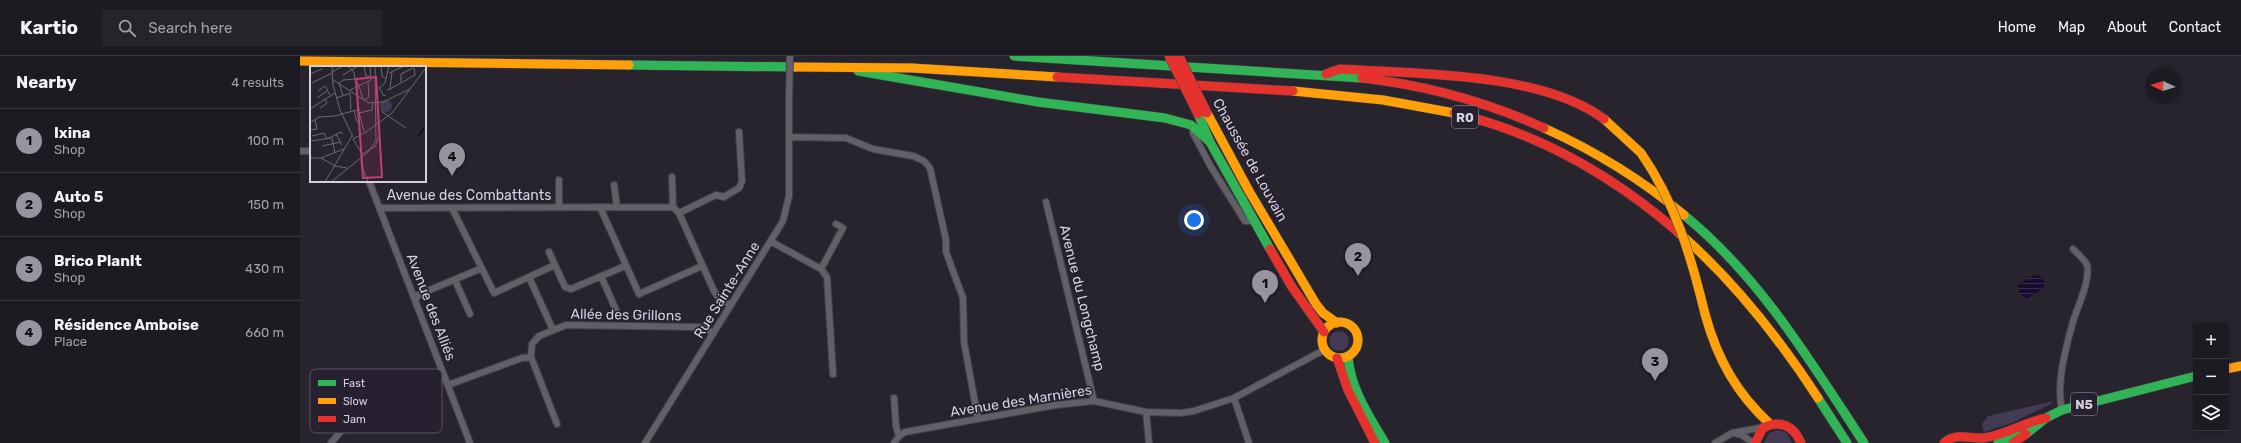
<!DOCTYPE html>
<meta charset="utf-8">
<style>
body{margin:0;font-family:Rubik,sans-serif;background:#25242a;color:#f1f3f6}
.controls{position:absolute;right:12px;bottom:12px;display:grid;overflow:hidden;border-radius:0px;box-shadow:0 2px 6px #0003}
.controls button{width:36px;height:36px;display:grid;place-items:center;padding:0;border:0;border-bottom:1px solid #3b3940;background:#1d1b22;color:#f1f3f6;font:20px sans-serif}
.compass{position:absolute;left:1845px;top:12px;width:36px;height:36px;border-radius:50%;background:#1d1b22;box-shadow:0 2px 6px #0003;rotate:274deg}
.you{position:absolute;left:894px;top:164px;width:14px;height:14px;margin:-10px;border:3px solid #fff;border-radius:50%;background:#1a73e8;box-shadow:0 0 0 6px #1a73e833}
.badge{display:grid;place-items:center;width:26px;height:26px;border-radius:50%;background:#97949f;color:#111;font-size:13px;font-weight:700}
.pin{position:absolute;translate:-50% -33px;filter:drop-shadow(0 1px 2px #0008)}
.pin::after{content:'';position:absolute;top:21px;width:14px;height:12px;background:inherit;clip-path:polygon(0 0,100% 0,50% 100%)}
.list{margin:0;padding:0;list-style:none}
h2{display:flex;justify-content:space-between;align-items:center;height:52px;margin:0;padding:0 16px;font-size:17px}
h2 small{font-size:13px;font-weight:400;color:#a0a1a5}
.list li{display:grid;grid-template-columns:26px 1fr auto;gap:12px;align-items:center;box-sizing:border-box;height:64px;padding:0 16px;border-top:1px solid #3b3940}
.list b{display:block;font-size:15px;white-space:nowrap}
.list p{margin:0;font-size:13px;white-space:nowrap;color:#a0a1a5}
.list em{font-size:13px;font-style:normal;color:#a0a1a5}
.icon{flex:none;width:22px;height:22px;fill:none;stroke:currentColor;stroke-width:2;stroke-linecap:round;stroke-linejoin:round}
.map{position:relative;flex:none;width:1941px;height:387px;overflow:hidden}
header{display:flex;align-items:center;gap:24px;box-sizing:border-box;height:56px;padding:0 20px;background:#1d1b22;border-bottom:1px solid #3b3940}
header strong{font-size:19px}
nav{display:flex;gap:22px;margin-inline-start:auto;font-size:14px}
.search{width:280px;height:36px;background:#25242a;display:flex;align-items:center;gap:10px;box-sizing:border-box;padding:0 14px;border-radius:0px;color:#a0a1a5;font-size:15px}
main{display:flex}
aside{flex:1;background:#1d1b22}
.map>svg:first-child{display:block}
.green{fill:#433a53}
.water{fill:url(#water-rules)}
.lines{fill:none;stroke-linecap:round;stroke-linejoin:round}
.street-casing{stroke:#434149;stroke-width:8}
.fast-casing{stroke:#434149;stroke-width:10}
.slow-casing{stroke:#434149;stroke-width:10}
.jam-casing{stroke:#434149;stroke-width:10}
.street{stroke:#626066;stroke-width:6}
.fast{stroke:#30b455;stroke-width:9}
.slow{stroke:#ff9f0a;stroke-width:9}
.jam{stroke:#e5322d;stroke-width:9}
.street-bridge-casing{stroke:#434149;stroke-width:8;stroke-linecap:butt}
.slow-bridge-casing{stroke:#434149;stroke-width:10;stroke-linecap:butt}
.jam-bridge-casing{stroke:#434149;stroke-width:10;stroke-linecap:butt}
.street-bridge{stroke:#626066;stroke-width:6}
.slow-bridge{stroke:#ff9f0a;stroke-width:9}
.jam-bridge{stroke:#e5322d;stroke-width:9}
.labels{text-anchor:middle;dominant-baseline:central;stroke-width:3;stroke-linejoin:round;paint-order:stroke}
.shield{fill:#262031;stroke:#a09ca9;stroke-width:1}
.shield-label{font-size:13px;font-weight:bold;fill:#d4d1dc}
.street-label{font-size:14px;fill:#d4d1dc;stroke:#262031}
.inset-river{fill:none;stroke:#1a0b2e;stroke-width:2}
.inset-road{fill:none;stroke:#6c6973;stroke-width:1}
.view{fill:#c63d75;fill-opacity:0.15;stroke:#c63d75;stroke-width:2}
.inset-edge{fill:none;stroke:#d4d1dc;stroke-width:2}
.key{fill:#262031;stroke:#5a5564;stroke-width:1}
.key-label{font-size:11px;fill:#d4d1dc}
</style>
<header>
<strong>Kartio</strong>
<div class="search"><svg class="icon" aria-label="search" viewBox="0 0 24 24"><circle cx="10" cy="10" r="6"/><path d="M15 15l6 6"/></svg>Search here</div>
<nav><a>Home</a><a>Map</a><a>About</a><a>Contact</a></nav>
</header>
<main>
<aside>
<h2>Nearby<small>4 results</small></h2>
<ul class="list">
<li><span class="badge">1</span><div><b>Ixina</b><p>Shop</p></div><em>100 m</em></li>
<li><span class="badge">2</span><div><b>Auto 5</b><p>Shop</p></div><em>150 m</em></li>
<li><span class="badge">3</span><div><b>Brico PlanIt</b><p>Shop</p></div><em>430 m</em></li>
<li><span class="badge">4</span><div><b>Résidence Amboise</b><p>Place</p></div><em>660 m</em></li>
</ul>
</aside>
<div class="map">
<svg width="1941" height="387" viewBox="0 0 1941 387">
<defs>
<pattern id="water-rules" width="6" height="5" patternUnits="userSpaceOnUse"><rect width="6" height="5" fill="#1a0b2e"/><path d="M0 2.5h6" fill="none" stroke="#3a2e4c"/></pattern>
</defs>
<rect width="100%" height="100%" fill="#27242d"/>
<!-- green -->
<path class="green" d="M1029 285a10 10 0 1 1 20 0a10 10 0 1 1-20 0Z
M1754,345L1749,349L1712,367L1684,376L1682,368L1688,360Z
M1478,374L1487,377L1492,387H1464L1469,377Z"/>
<!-- water -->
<path class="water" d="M1738,219L1744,223V232L1728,242C1721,241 1718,237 1718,229L1731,221Z"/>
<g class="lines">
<defs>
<path id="street" d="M893,77L911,111L945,165H954
M489,81L546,82L573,93L613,100L624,105L630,112L646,184V196L663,242L664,286L678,363
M0,95H11
M372,121L373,151
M69,125L170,387
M314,129L317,151
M746,146L794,345
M259,151V124
M300,151L339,238L402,210
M80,152L373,151L379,157L414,235L418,241L430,249
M152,152L194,237L255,209L265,231L271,233L325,210
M379,157L416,139L424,141L439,132L442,125L439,76
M472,186L521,213L527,221L533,318
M249,196L255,209
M521,213L543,172L536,168
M301,220L316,254
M229,221L253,274
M155,224L170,258
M116,243L118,239L182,212
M148,329L222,302L231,301
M594,342L596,370L599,380
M934,342L949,387
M1762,354C1756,328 1765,295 1772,269C1776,254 1791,224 1787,209C1785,204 1777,197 1773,193
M846,356L849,387
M257,368L231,301L232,288L239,280L266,269L398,271L406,272L413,278
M1434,377L1442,379L1453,387
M31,387C59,350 105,340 145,321
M345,387L483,165L489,140V42
M594,387L599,380L605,376L756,349L794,345L846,356L881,357L894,355L934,342L1024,294
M1415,387L1432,377L1464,371"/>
<path id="fast" d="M714,0L1062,22
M329,9L495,11
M558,15L738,46L865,62L891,69L910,86
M898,58L910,86L970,193
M1384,159C1460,221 1511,306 1564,387
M1048,300C1050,332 1069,360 1085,387
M1518,342L1547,387
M1698,387L1726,378L1746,362L1762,354L1896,320"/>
<path id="slow" d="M0,5L329,9
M495,11L612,12L757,21
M993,35L1083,44L1154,57
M907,57L949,135L1016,248L1023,257L1037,267
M1304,63L1341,97
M1244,72C1295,95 1341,123 1384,159
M1378,176C1432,223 1479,282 1518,342
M1405,258C1417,302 1436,337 1470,368
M1022 284a18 18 0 1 1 36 0a18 18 0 1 1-36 0Z
M1926,313L1941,310"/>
<path id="jam" d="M1026,18L1040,13C1117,18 1241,16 1304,63
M757,21L993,35
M1062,22C1124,29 1187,46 1244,72
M1154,57C1239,77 1313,120 1378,176
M970,193L992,231L1024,276
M1037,302L1048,334L1075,387
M1455,387L1463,372C1480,363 1494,370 1501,387
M1644,387C1656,376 1669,383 1683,382C1705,380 1724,366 1746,362
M1713,387L1726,378"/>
</defs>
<!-- street casing -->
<use href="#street" class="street-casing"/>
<!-- fast casing -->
<use href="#fast" class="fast-casing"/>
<!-- slow casing -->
<use href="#slow" class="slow-casing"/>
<!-- jam casing -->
<use href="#jam" class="jam-casing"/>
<!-- street -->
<use href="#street" class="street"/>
<!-- fast -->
<use href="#fast" class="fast"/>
<!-- slow -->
<use href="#slow" class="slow"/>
<!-- jam -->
<use href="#jam" class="jam"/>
<defs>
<path id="street-bridge" d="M489,42L490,0"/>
<path id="slow-bridge" d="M1341,97C1375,146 1391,200 1405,258"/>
<path id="jam-bridge" d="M869,0L898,58
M879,0L907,57"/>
</defs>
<!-- street-bridge casing -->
<use href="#street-bridge" class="street-bridge-casing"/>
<!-- slow-bridge casing -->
<use href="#slow-bridge" class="slow-bridge-casing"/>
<!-- jam-bridge casing -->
<use href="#jam-bridge" class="jam-bridge-casing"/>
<!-- street-bridge -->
<use href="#street-bridge" class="street-bridge"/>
<!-- slow-bridge -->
<use href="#slow-bridge" class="slow-bridge"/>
<!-- jam-bridge -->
<use href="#jam-bridge" class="jam-bridge"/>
</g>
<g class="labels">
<!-- shield labels -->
<g class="shield">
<rect x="1152" y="50" width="26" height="22" rx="3"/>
<rect x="1771" y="337" width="26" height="22" rx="3"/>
</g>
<g class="shield-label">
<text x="1165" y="61">R0</text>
<text x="1784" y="348">N5</text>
</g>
<!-- street labels -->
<g class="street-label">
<text transform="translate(950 104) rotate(61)">Chaussée de Louvain</text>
<text x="169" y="139">Avenue des Combattants</text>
<text transform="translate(427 234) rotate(-58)">Rue Sainte-Anne</text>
<text transform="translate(782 242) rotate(76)">Avenue du Longchamp</text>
<text transform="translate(131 251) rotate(69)">Avenue des Alliés</text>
<text transform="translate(326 259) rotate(1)">Allée des Grillons</text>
<text transform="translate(721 345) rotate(-9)">Avenue des Marnières</text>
</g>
</g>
<!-- overview -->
<g transform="translate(10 10)">
<rect width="116" height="116" fill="#27242d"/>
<path d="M70 40a6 6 0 1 1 12 0a6 6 0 1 1-12 0Z" fill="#433a53"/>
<path class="inset-river" d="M108,70L116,60"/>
<path class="inset-road" d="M22,0L23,19L30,44L43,71M38,0L44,6L45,14M54,0L56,10H60M71,0L72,10L76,13M22,6L33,0M79,7L94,0M0,8L12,3M33,9L48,0M23,14L59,37L73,36L100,23M91,16V8L103,2M2,17L22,7M49,20L53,33M80,23L105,9L104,2M40,24L61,14L60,0M77,24L80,23L82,6M8,25L15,20L20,29M40,28L41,44M76,29L74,30L69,22L75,17L79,0M33,30L29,17L33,14L44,13L50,20M7,32L17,25M26,32L41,27M54,34L59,31L58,16M10,42L17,37L15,33M0,43L25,27M48,43L54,65M44,44L47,56H50M71,45L96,62M49,47L62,44L63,37M0,57L9,51L25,50L50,43M0,64L7,63L5,54M56,66L82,47L115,3M26,68L32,79M2,70L14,67L17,73L31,66L33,68M22,72L25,87M43,73L52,88L51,97L58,116M43,73L56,66M0,75L22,72M12,80L31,76M52,88L65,81L69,71M0,92H11L25,100M11,92L34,83M25,100L37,102M15,116L42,70M21,116L57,87L66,75L65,0"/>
<path class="view" d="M66,11L72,111L53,112L46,13Z"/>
<rect width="116" height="116" class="inset-edge"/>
</g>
<!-- legend -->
<rect x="10" y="313" width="132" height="64" rx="6" class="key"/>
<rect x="18" y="324" width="18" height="6" fill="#30b455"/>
<rect x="18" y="342" width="18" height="6" fill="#ff9f0a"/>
<rect x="18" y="360" width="18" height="6" fill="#e5322d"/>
<g class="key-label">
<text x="43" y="331">Fast</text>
<text x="43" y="349">Slow</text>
<text x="43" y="367">Jam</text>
</g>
</svg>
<div class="controls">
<button>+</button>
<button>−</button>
<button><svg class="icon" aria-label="layers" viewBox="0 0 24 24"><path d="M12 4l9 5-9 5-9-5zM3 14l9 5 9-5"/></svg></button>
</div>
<svg class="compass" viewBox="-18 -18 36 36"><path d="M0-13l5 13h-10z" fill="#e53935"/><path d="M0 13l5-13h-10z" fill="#a0a1a5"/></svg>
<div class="you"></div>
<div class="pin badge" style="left:965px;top:247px">1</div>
<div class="pin badge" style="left:1058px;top:220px">2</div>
<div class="pin badge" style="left:1355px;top:325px">3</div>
<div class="pin badge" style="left:152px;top:120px">4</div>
</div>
</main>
